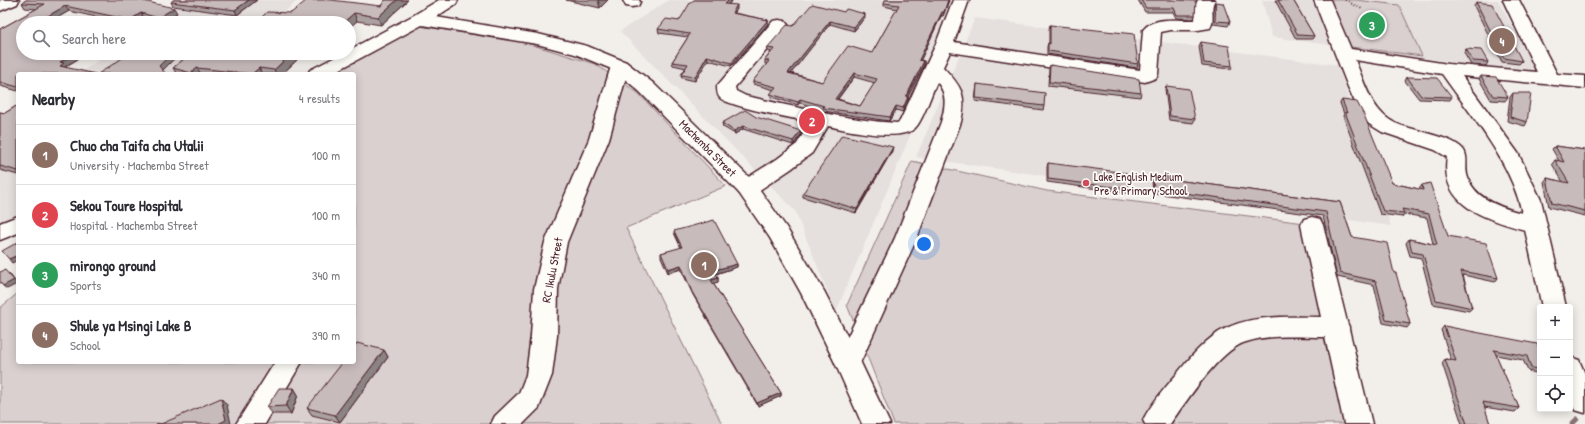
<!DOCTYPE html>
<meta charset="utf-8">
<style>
body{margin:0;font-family:"Patrick Hand",sans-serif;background:#f2f2f3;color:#2b2b33}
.controls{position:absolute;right:12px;bottom:12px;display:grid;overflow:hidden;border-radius:4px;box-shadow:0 2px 10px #0003}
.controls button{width:36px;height:36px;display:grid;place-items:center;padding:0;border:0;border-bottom:1px solid #e1e1e2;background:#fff;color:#2b2b33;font:20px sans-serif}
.you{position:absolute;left:924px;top:244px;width:14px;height:14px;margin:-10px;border:3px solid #fff;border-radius:50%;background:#1a73e8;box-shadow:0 0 0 6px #1a73e833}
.badge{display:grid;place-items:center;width:26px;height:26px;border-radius:50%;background:#d1495b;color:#fff;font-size:13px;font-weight:700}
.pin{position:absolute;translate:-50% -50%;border:2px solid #fff;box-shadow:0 1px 4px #0006}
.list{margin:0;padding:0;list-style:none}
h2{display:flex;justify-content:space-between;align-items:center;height:52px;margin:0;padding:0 16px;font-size:17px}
h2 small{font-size:13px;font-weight:400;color:#7c7c81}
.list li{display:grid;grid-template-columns:26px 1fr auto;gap:12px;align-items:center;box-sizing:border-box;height:60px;padding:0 16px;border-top:1px solid #e1e1e2}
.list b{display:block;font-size:15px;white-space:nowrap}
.list p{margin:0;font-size:13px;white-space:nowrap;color:#7c7c81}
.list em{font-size:13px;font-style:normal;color:#7c7c81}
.icon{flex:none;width:22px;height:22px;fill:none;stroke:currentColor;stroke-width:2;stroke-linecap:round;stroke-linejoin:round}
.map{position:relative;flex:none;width:1585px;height:424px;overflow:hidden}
.search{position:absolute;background:#fff;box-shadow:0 2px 10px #0003;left:16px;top:16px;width:340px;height:44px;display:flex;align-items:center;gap:10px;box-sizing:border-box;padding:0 14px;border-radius:22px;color:#7c7c81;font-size:15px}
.panel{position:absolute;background:#fff;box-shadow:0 2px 10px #0003;left:16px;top:72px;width:340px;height:292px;border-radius:4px}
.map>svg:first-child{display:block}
.built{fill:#e5dfdd}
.green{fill:#d9d0cf;stroke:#92787d}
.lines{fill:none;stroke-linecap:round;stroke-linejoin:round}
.stream{stroke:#8b6f75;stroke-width:5}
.minor-casing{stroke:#4a1f2b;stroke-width:3}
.major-casing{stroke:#4a1f2b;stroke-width:3}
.path{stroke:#4a1f2b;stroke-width:2;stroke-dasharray:1 2.5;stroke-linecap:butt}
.minor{fill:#fdfcf7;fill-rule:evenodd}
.major{fill:#fdfcf7;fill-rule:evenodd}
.wall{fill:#aca1a1;stroke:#4a1f2b;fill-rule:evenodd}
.shaded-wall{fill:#8c8383;stroke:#4a1f2b}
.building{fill:#c8bbbb;stroke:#4a1f2b;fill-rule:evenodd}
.poi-dot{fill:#d1495b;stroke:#fdfcf7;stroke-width:1.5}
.labels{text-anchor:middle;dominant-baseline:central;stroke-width:3.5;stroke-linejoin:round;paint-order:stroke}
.street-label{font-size:12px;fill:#4a1f2b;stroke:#fdfcf7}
.poi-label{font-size:12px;fill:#4a1f2b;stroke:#fdfcf7;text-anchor:start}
</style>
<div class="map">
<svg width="1585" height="424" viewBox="0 0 1585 424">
<rect width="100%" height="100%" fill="#f2efeb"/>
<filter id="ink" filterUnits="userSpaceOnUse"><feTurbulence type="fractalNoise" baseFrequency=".025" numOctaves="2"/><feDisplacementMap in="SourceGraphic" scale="8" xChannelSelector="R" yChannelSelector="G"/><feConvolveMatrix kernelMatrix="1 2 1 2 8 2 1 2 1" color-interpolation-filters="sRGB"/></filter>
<g filter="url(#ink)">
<!-- built -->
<path class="built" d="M183,0H288L297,1L272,23H151Z
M669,0H967L836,312L795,211L620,31Z
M1262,0H1498L1538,74L1272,37Z
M975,18L1338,65L1391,226L916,157Z
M109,53H236L211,74H108L84,70Z
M18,121V214L0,223V122Z"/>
<!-- green -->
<path class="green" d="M1326,0H1356L1399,5L1422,56L1343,46Z
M419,26L523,42L595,64L638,93L726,186L626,228L722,424H0V308L18,293V362H354V74H329Z
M912,161L1047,191L1305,223L1344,424H894L847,305Z"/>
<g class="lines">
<!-- stream -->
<path class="stream" d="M1572,424L1577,419"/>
<defs>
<path id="minor" d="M623,0H639L640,2L638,6L632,7L626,6Z
M953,0H969L954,42L1140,70L1143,30C1154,15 1180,21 1195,20L1196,4L1198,0H1215C1209,8 1216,19 1210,28L1198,30H1171L1161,32L1158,74L1156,78L1145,82L950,52L943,67C962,87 967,95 961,122L917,238L857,370L848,374L839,370L835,363L895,238L941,122C945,107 948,95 937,82C931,94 924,118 916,127C903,143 846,130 828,126L812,153L791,169L755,193L747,195L739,193L736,188L739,183L777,159L797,144L810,122C793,118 730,107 720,98C717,95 717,90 717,86L773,21L779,20L785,21L788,25L735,87L736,91L746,96C796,107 846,120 897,123L900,121L935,46Z
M1314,0H1330L1351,49L1448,64L1537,72L1503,0H1519L1557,74L1585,76V88L1462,76L1518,153L1541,200L1566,307H1542L1525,230C1488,219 1439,207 1447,157L1435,150L1382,132L1369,124L1361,115L1348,87ZM1355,60L1442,74C1472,117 1511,161 1522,213C1502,208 1475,199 1468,178C1463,165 1472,154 1458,145C1448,138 1435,136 1424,132C1415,129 1404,127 1395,123C1371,111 1365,83 1355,60Z
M620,61L626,62L629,66L609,139L567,242L558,289L557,336L552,375L539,408L523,424H491L495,416L519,393L526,375L531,336L534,289L545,242L589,139L611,66L614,62Z
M1312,217L1320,219L1323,225L1347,322L1349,327V329L1372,424H1344L1325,337C1300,337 1270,334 1246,342C1220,349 1186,402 1170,424H1145L1143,420C1151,404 1164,389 1176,375C1188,360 1202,343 1219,332C1248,314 1288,317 1321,317L1301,225L1304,219Z
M1570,357L1579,360L1585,374V413L1575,410L1570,400Z
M275,362H302L265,424H236Z"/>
<path id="major" d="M0,0H19L17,4L0,11Z
M439,0H458L456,4L436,17L538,34L587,46L626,62L653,83L755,183L786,227L824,291L861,363L890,424H862L835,363L801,293L770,238L739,193L639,91L614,70L575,54L537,44L422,25L331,74H308L310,70L343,53H349V50L414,15Z
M18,216V233L0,240V223Z"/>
</defs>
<!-- minor casing -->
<use href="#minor" class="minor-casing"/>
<!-- major casing -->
<use href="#major" class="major-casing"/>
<!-- path -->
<path class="path" d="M1345,0L1362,9"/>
<!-- minor -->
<use href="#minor" class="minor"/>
<!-- major -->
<use href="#major" class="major"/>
</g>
<!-- wall -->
<path class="wall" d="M26,0L177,13L161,23L144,18L136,23H123L69,11L48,23H23V53H88L66,66L67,67L18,74V91L0,86V29L36,9L25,8L22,3Z
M173,0H257L237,15L173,6L171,2Z
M385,0H408L381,25L357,21L259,20L291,13L381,6Z
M566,0H608L600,8Z
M694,0H733L728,4L737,9L734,13L768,20V24L731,66L708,60L695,81L682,78L681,75L686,68L673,65L672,62L688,37L659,33L658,29L679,21Z
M885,0H949L943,16H941L920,60L924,61V65L907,97H908V101L903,112L896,110L889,121L823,111V110L800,103L798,105L771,97L770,94L774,90L753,84V81L767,64H765V60L771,52L768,51L767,48L793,26L865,17L854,31L830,24L791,73L822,82L872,53L897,9L884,6V3ZM854,77L875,83L860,106L838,99Z
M1138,0H1172L1195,15L1194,19L1176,18L1173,12H1145Z
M1275,0H1293L1314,36L1312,39H1296Z
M1216,2L1230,22L1228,26L1213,24L1214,6Z
M1476,2L1522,61L1519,64L1502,62L1474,6Z
M1050,25L1138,64L1137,68L1047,54V47L1048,43H1049V29Z
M1201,42L1232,66L1231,69L1202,66L1199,46Z
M1466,49L1488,62L1486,66L1471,65L1464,53Z
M191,53H294L297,60L282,74H177L173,68Z
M1050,65L1141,93L1140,97L1048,86L1049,69Z
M1481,76L1508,97L1505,101L1491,100L1479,79Z
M1407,77L1452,97L1450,100L1419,99L1405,81Z
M977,84L1044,106L1043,110L975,101Z
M1166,86L1195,119L1193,123L1169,120L1165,89Z
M1513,93L1527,122L1525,126L1507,121L1510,97Z
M1342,100L1392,183L1419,189L1422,185L1448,236L1498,278L1495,282L1463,275L1472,308L1469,311L1433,304L1421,258L1410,256L1406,243L1409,239L1433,244L1427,218L1404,214L1402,217L1380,214L1343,116L1344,114L1340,103Z
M18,105V175L0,170V112L5,113Z
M722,123L801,135L793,145L743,129L735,134L723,127Z
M1555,146L1585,150V216L1549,207L1544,182L1547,178L1563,182L1552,164L1555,160L1559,161L1552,149Z
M892,151L856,213L803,197V193Z
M1048,163L1129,189L1127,193L1047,182V167Z
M1153,177L1340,202L1352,237L1394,273L1410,324L1407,328L1383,323L1374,285L1337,277L1323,216L1153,193L1152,180Z
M674,231L737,264V267L716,274L718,278V282L713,283L781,393V396L758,406L693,295L681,269L668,273L661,257V253L681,248L675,235Z
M1444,326L1540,350V374L1528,371L1523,360L1496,355L1519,408L1515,412L1484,407L1490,424H1462L1442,363L1445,359L1451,360L1441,330Z
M384,350L388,357L340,422L312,415L307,408Z
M294,388L298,395L291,414H273L267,407Z"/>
<!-- shaded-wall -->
<path class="shaded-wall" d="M249,0H257L237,15L235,10Z
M397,0H408L381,25L378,17Z
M598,0H608L600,8Z
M729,0H733L725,7V4Z
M948,0H949L943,16L944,12Z
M737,5V9L733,16L732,13Z
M65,6L69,11L48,23H36Z
M174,8L177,13L161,23L158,18Z
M942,12L941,16L919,64V60Z
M141,13L144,18L136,23H132L130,20Z
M354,13L357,21L349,28V23H343Z
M865,14V17L854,31V27Z
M768,20V24L731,66V63Z
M830,21V24L789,76L788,73Z
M76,53H88L66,66L68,68L60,66V62Z
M172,53H180L162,71L159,66Z
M292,53H294L297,60L282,74H276L274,70Z
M707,56L708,60L695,81V77Z
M924,61V65L906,101V97Z
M197,68L201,74H191V73Z
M259,68L262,74H252Z
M854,73V77L835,102V99Z
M908,97V101L903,112V108Z
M800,99V103L798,105V102Z
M896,106V110L889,121L890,117Z
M743,126V129L735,134L734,131Z
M801,131V135L793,145V141Z
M893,147L892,151L856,213L857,209Z
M18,255V260L12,263L9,259Z
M737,264V267L715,274V270Z
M681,265V269L668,273V269Z
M9,273L17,284L7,289L3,286Z
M718,278V282L712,284L711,280Z
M384,350L388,357L340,422L335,415Z
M294,388L298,395L291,414L286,406Z
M781,393V396L758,406L757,403Z
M221,398L227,405L231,424H218Z"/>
<!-- building -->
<path class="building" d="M26,0H139L174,8L158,18L141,13L130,20L65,6L36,23H23V30L21,32H23V53H76L60,62L64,63L60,66L96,74H18V87L0,82V29L45,4L22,3Z
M173,0H249L235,10L171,2Z
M307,0H331L381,6L385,0H397L378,17L354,13L343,23H228L235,17L259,20L267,12L291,13Z
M694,0H729L725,4L737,5L732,13L768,20L731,63L707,56L695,77L681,75L688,64L672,62L690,34L658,29L666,19L679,21L690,3Z
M885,0H948L944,12H942L919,60L924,61L906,97H908L903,108L896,106L890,117L823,108L824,106L800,99L798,102L770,94L776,87L753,81L769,61L765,60L774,49L767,48L787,25L793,26L812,4L844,12L846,9L865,14L854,27L830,21L788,73L822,82L848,46L872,53L899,5L884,3ZM854,73L877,79L860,106L835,99Z
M1141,0H1172L1196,1L1195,15H1177L1174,8H1146Z
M1278,0H1293L1314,36L1298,35Z
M1216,2L1223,3L1230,22L1215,21Z
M1476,2L1492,4L1522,61L1504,58Z
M1050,25L1134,34L1138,64L1048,51V43L1050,44Z
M1201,42L1229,46L1232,66L1204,63Z
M1466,49L1481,50L1488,62L1473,61Z
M130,53H172L159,66L166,74H98Z
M191,53H292L274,70L259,68L252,74L197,68L191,73L173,68Z
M1050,65L1139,79L1141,93L1049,82Z
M1481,76L1496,77L1508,97L1493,96Z
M1407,77L1437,78L1452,97L1421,96Z
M977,84L1045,93L1044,106L976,98Z
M1166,86L1189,89L1195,119L1170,116Z
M1513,93H1531L1527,122L1510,117Z
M1342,100L1357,102L1364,115L1392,183L1423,190L1422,185L1430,183L1448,236L1486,243L1498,278L1461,271L1472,308L1436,300L1423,254L1412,252L1409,239L1437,245L1429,214L1402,209L1404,213L1383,211L1345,112L1347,113Z
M18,105V171L0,166V112L5,113Z
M745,110L756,117L801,131L793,141L743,126L734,131L722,123Z
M842,135L893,147L857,209L803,193Z
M1555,146L1585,150V211L1552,203L1547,178L1569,183L1555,160L1564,162Z
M1048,163L1127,173L1129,189L1048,179Z
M1153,177L1340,202L1352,237L1387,243L1394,273H1396L1410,324L1386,320L1376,281L1340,273L1326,212L1154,189Z
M714,220L737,264L715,270L718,278L711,280L781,393L757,403L692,292L681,265L668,269L661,253L682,247L674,231Z
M18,242V255L9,259L2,251Z
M5,270L14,280L3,286L0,282V272Z
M1444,326L1537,344L1540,350V369L1531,368L1527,356L1494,350L1519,408L1483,402L1490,424H1467L1445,359L1456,361Z
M357,343L384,350L335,415L307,408L343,362H354V347Z
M279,388H294L286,406L267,407Z
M221,398L226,420L218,424H156L157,423L161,424Z"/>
</g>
<!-- markers -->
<circle class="poi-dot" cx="1086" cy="183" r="4"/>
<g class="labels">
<!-- street labels -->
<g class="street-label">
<text transform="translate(708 148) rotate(45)">Machemba Street</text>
<text transform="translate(552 270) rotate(-79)">RC Ikulu Street</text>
</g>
<!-- poi labels -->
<g class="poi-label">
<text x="1094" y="176">Lake English Medium<tspan x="1094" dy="14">Pre &amp; Primary School</tspan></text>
</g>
</g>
</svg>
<div class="controls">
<button>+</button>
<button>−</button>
<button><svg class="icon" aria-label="locate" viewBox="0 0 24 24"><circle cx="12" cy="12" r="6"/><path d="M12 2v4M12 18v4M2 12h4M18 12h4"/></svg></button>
</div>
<div class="you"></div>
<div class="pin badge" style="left:704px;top:265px;background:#8d6e63">1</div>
<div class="pin badge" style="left:812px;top:121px;background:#e0444e">2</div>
<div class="pin badge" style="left:1372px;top:25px;background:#2e9e5b">3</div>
<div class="pin badge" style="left:1502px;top:41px;background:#8d6e63">4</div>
<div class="search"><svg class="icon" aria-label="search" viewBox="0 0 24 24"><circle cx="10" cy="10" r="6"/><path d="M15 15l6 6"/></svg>Search here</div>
<section class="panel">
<h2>Nearby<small>4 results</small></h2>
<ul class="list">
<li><span class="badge" style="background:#8d6e63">1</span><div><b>Chuo cha Taifa cha Utalii</b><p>University · Machemba Street</p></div><em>100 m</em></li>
<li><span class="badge" style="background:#e0444e">2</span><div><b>Sekou Toure Hospital</b><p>Hospital · Machemba Street</p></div><em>100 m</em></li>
<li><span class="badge" style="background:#2e9e5b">3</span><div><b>mirongo ground</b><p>Sports</p></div><em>340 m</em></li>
<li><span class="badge" style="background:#8d6e63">4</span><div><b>Shule ya Msingi Lake B</b><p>School</p></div><em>390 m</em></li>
</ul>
</section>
</div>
